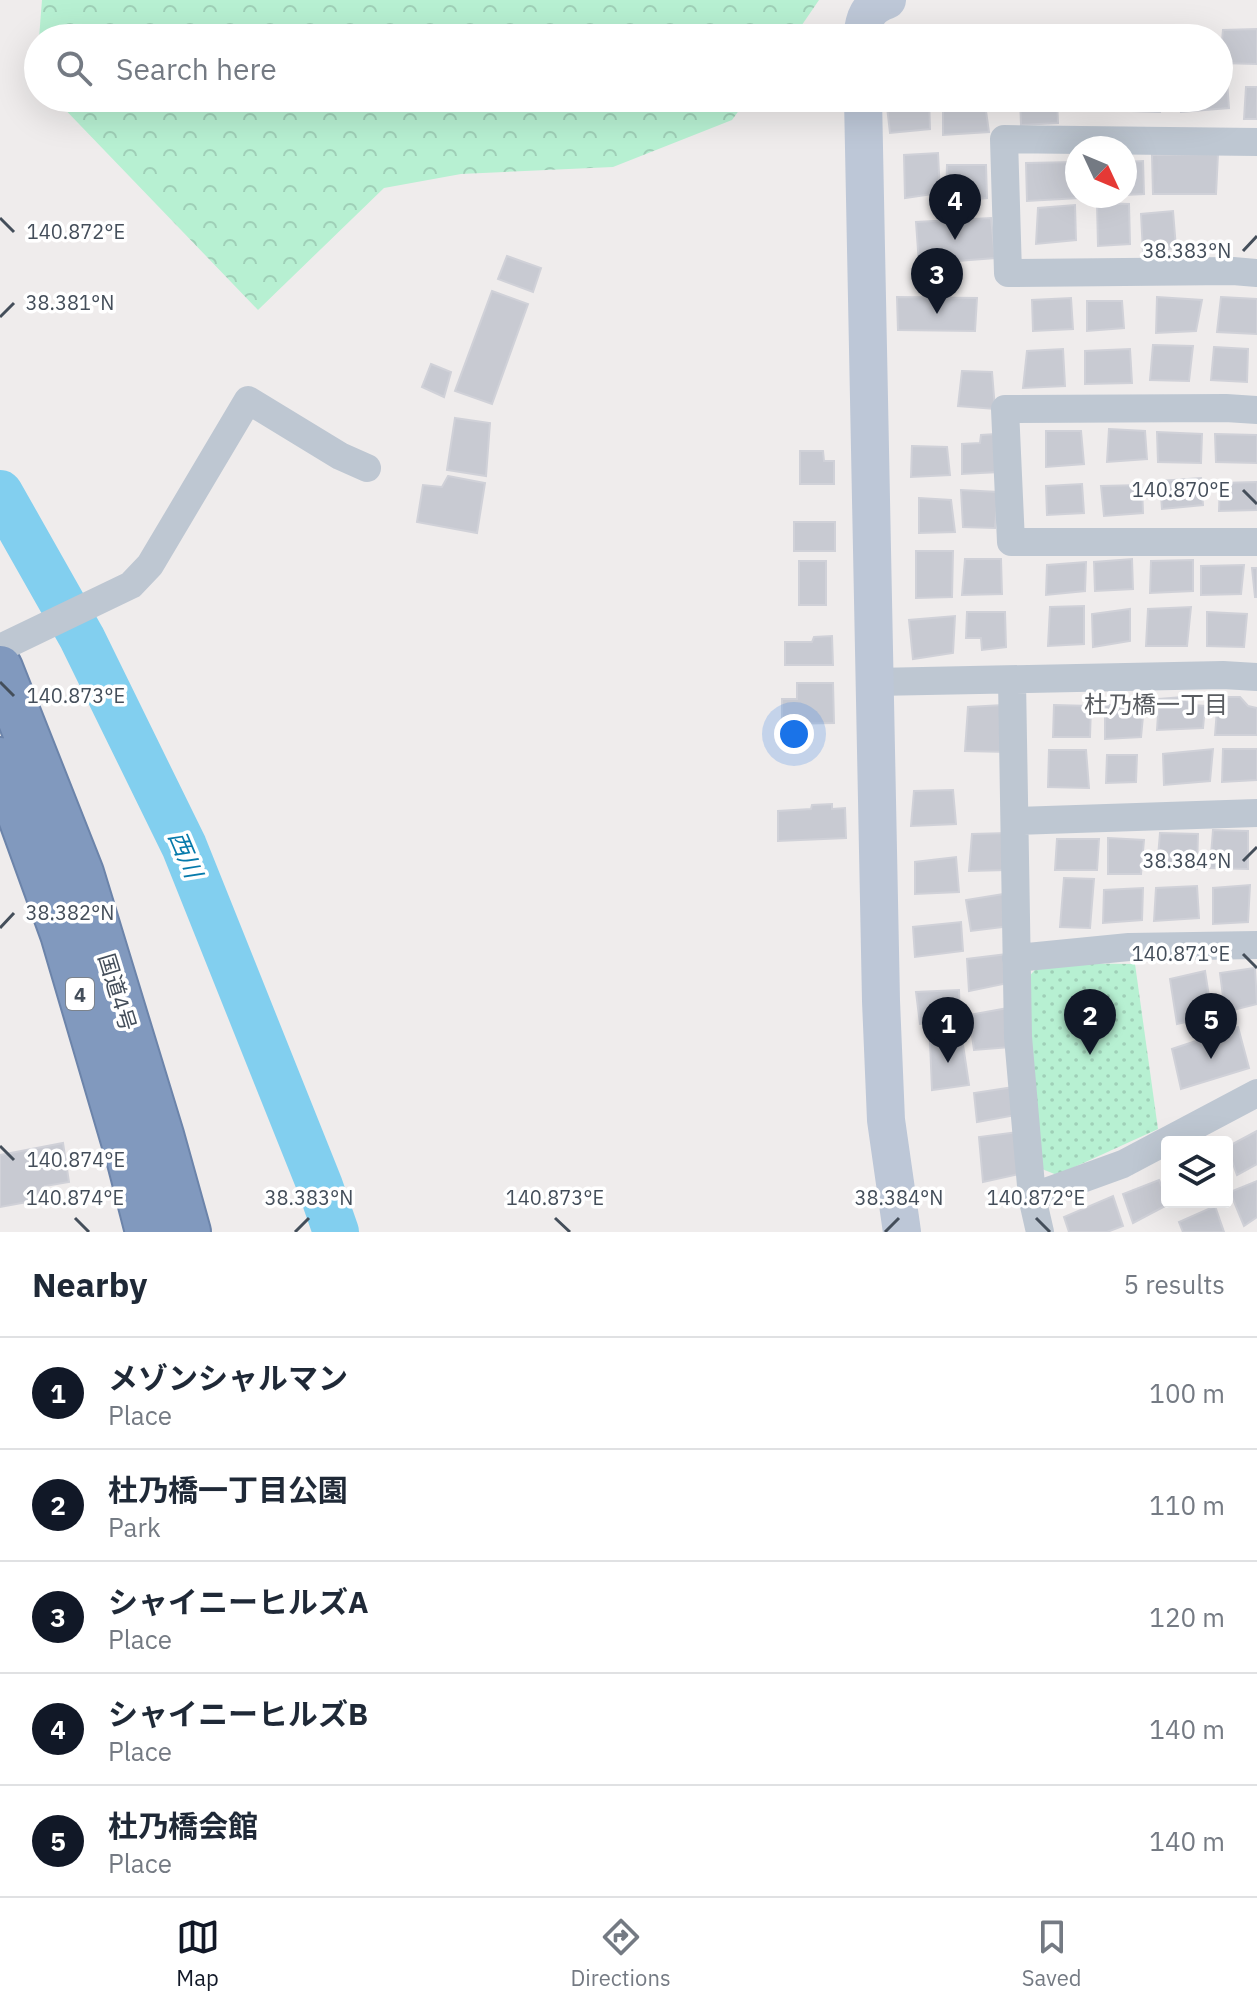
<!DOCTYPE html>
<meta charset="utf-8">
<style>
body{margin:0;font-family:"IBM Plex Sans","Noto Sans JP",sans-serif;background:#f6f6f7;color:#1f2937}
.controls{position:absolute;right:24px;bottom:24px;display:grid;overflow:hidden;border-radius:8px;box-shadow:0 8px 32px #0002}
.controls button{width:72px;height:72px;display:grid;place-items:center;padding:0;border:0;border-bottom:2px solid #e0e1e3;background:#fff;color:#1f2937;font:40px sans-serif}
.compass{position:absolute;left:1065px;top:136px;width:72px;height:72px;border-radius:50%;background:#fff;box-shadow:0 8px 32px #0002;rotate:134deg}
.you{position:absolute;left:794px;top:734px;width:28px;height:28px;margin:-20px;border:6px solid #fff;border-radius:50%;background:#1a73e8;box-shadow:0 0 0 12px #1a73e833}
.badge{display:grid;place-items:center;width:52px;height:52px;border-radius:50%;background:#111827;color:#fff;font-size:26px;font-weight:700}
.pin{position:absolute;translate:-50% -66px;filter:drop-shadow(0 2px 4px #0008)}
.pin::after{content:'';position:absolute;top:42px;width:28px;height:24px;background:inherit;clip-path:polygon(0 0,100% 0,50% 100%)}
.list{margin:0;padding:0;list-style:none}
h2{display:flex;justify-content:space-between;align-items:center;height:104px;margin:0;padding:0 32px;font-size:34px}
h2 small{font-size:26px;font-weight:400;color:#747a83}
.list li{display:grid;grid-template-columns:52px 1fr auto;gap:24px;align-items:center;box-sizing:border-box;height:112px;padding:0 32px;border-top:2px solid #e0e1e3}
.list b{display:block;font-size:30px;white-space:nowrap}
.list p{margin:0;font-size:26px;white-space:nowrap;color:#747a83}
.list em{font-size:26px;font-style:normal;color:#747a83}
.icon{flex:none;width:44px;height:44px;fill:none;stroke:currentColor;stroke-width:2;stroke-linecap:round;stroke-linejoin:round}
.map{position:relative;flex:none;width:1257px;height:1232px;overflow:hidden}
.search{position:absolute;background:#fff;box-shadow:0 8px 32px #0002;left:24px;right:24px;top:24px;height:88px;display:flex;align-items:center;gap:20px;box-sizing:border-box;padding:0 28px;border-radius:44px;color:#747a83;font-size:30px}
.sheet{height:664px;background:#fff}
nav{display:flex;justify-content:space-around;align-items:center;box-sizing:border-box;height:112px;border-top:2px solid #e0e1e3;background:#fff;font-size:22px;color:#747a83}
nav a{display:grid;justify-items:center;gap:4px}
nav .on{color:#111827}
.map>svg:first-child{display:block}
.forest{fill:url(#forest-crowns)}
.park{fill:url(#park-dots)}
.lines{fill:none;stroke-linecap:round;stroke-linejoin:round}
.river{stroke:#82cfef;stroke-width:46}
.building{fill:#c8cad2;stroke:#d0d1d8;stroke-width:2}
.highway-casing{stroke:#6c84aa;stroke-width:48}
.street{stroke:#bec7d2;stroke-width:28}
.secondary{stroke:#bdc7d7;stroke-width:38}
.highway{stroke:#8199be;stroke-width:44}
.ticks{fill:none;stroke:#444e5a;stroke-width:3}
.labels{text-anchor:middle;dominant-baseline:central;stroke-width:7;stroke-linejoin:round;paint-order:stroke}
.shield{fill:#fff;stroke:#7c838c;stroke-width:2}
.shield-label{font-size:20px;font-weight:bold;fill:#444e5a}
.street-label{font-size:22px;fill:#444e5a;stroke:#fff}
.neighbourhood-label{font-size:24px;fill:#595c61;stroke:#fff}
.water-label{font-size:24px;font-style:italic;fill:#067aab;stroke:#fff}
.ticks-label{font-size:20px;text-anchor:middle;fill:#444e5a;stroke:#fff;stroke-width:7;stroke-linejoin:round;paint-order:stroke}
</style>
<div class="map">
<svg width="1257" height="1232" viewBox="0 0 1257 1232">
<defs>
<pattern id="forest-crowns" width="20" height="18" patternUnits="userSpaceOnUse" patternTransform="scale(2)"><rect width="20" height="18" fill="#b7f0d2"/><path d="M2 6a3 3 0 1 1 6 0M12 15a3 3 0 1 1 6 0" fill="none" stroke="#9fcfb7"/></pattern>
<pattern id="park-dots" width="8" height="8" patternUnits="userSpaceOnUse" patternTransform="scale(2)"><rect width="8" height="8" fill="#b7f0d2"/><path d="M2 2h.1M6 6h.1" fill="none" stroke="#9fcfb7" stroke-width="1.8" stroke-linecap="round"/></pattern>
</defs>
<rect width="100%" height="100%" fill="#efecec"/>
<!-- forest -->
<path class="forest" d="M42,0H819L793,38H39Z
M54,98H748L732,120L613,167L461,174L384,188L258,310Z"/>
<!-- park -->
<path class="park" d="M1041,963L1135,964L1158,1129L1057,1175L1042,1169L1025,981Z"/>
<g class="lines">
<!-- river -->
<path class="river" d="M0,493L82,638L184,846L320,1186L336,1232"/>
</g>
<!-- building -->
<path class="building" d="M1257,29V64L1220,63L1223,30Z
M1052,31V38H1017V34Z
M1181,31L1182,38H1136V33Z
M1219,80L1227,81L1229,108L1181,112V98H1219Z
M1246,87H1257V119H1244Z
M886,98H929L930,129L890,133Z
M1020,98H1057L1058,123L1021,125Z
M1133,98H1161L1160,112L1132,111Z
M943,104H985L989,132L943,135Z
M938,153L940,193L905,198L904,155Z
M1218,154L1216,194H1153L1152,155Z
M1143,161L1144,194L1125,195V162Z
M1077,162L1079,198L1027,201L1026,163Z
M947,165H986L987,198L946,202Z
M1097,203L1129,204L1130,244L1098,246Z
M1075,205L1076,240L1036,244L1038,208Z
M1173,211L1176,248L1143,252L1141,214Z
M991,218L995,258L919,264L916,222Z
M507,256L541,268L533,292L498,279Z
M492,291L528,304L492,404L455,391Z
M897,297L977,298L975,331L898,330Z
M1157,297L1202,300L1196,331L1156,333Z
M1221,297L1257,299V334L1217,332Z
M1071,298L1073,329L1033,331L1032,300Z
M1087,301H1122L1124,328L1087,331Z
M1153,345L1193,346L1189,381L1150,380Z
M1214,347L1248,349L1247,382L1211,380Z
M1063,349L1065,386L1023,388L1027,351Z
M1130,349L1132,383L1085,384V351Z
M431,364L451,372L444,397L422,387Z
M962,371L992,372L995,409L958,406Z
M455,418L490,423L486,476L447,470Z
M1109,429L1145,431L1147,459L1107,462Z
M1046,431H1081L1084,464L1046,467Z
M1157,432L1202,434L1201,463L1158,462Z
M996,434L999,472L962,474V444L980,443L981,435Z
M1215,434L1257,435V463L1216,462Z
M912,446L947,447L950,475L911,477Z
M800,451H823L824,461H834V484H800Z
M448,476L485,483L477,533L417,522L423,485L442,487Z
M1201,478L1203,505L1162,509L1160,481Z
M1257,482V510L1219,511L1220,483Z
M1082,484L1084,513L1047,515L1046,486Z
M1142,485L1143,513L1104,516L1101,486Z
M961,490L998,492L995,528L963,527Z
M919,498L951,500L955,532L919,533Z
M794,522H835V551H794Z
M916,551H953L952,597L916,598Z
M965,559H1001L1002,594L962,595Z
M1132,559L1133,589L1095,591L1094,562Z
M1193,560V591L1150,593L1151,561Z
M799,561H826V605H799Z
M1086,562L1085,591L1046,595L1047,565Z
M1244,565L1241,594L1201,595V566Z
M1252,568H1257V597H1255Z
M1084,606V644L1048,646L1050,607Z
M1191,607L1187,646H1146L1148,609Z
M1130,609V641L1093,647L1092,614Z
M967,612H1005L1006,647L982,650L981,638H966Z
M1207,612L1247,614L1244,647L1207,646Z
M955,616L953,653L913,659L909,620Z
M832,636L833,665H785V642H812L814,637Z
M797,683H833L834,723L782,724V699H797Z
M1183,697L1192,705L1205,706L1203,728L1157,730L1159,699Z
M1218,697H1240L1248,706L1257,708V735H1215Z
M1003,705L1008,752L965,751L968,707Z
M1054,705L1091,706L1090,737H1053Z
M1105,705L1144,706L1141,737L1105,739Z
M1213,749L1210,781L1164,785L1163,754Z
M1223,749H1257V780L1222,782Z
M1049,750H1086L1089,788L1048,787Z
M1107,755H1137L1136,782L1106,783Z
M953,790L956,824L911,826L914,791Z
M832,804V809L845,808L846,838L778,841V811L811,809L812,805Z
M1213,830L1248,831V869L1210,868Z
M1008,833L1007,870L969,871L972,834Z
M1160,833L1198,834L1197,869H1157Z
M1108,838L1144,840L1141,874H1108Z
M1057,839H1099L1097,870H1055Z
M956,857L959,892L915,894V862Z
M1064,878L1094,879L1090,928L1060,927Z
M1250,885L1248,922L1213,924V888Z
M1197,886L1199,918L1154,921L1156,888Z
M1143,888L1142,920L1103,923L1104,890Z
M1010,893V926L971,931L966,900Z
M961,922L963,951L915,957L913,927Z
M1008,954V983L969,991L967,959Z
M1255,968L1257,1004L1225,1012L1220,973Z
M1205,971L1212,1016L1177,1024L1170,979Z
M959,990L960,1020L920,1024L916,992Z
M1008,1008L1010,1047L974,1050L969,1015Z
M1238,1027L1249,1068L1181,1089L1172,1049Z
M962,1038L969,1085L932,1090L930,1042Z
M1014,1087L1016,1115L977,1122L974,1093Z
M1257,1131V1164L1237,1175L1227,1147Z
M1018,1132L1024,1173L983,1182L979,1137Z
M63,1143L69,1182L45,1186L44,1199L0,1207V1155Z
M1159,1180L1169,1204L1133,1223L1123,1194Z
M1257,1181V1217L1244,1226L1230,1192Z
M1113,1196L1123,1226L1107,1232H1069L1064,1217Z
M1215,1206L1224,1232H1183L1179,1222Z"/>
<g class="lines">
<defs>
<path id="highway" d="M0,668L81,873L161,1135L188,1232
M0,760L63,934L130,1162L148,1232"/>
</defs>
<!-- highway casing -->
<use href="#highway" class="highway-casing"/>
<!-- street -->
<path class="street" d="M1257,142L1004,139L1008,273L1233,271L1257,273
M1257,410L1226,408L1005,409L1011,542H1257
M0,648L131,585L150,565L248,400L340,456L367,468
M1012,680L1018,1037L1032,1197L1040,1232
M875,682L1223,675L1257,677
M1015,821L1257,813
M1016,958L1129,947L1257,945
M1032,1197L1123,1164L1257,1093"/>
<!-- secondary -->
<path class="secondary" d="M862,38C864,18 867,7 887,0
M863,98L881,1001L886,1120L902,1232"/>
<!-- highway -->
<use href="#highway" class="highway"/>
</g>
<!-- ticks -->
<path class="ticks" d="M0,218L14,232M1243,251L1257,236M0,317L14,303M1243,490L1257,504M0,682L14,696M1243,861L1257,847M0,928L14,913M1243,954L1257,968M0,1146L14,1160M75,1218L89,1232M555,1218L570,1232M1036,1218L1050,1232M295,1232L309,1218M885,1232L899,1218"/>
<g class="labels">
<!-- shield labels -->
<rect class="shield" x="66" y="978" width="28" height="32" rx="6"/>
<g class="shield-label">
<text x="80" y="994">4</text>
</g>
<!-- street labels -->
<g class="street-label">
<text transform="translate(118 992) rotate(73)">国道4号</text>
</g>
<!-- neighbourhood labels -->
<g class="neighbourhood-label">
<text x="1156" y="704">杜乃橋一丁目</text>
</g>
<!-- water labels -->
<g class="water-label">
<text transform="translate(186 854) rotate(67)">西川</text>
</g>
</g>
<g class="ticks-label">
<text x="76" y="239">140.872°E</text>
<text x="1187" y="258">38.383°N</text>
<text x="70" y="310">38.381°N</text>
<text x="1181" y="497">140.870°E</text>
<text x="76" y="703">140.873°E</text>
<text x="1187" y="868">38.384°N</text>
<text x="70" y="920">38.382°N</text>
<text x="1181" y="961">140.871°E</text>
<text x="76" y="1167">140.874°E</text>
<text x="309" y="1205">38.383°N</text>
<text x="899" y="1205">38.384°N</text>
<text x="75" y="1205">140.874°E</text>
<text x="555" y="1205">140.873°E</text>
<text x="1036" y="1205">140.872°E</text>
</g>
</svg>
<div class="controls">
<button><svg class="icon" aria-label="layers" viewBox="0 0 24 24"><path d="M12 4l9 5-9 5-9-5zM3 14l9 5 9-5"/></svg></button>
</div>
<svg class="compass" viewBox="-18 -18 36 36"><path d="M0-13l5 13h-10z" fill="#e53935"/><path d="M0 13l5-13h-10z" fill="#747a83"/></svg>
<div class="you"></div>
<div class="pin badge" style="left:948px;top:1063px">1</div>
<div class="pin badge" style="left:1090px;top:1055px">2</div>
<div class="pin badge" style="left:937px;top:314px">3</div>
<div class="pin badge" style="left:955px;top:240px">4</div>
<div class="pin badge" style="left:1211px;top:1059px">5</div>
<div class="search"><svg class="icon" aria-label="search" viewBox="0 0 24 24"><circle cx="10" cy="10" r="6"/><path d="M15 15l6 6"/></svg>Search here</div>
</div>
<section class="sheet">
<h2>Nearby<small>5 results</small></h2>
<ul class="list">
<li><span class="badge">1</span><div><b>メゾンシャルマン</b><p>Place</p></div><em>100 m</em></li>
<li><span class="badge">2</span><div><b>杜乃橋一丁目公園</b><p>Park</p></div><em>110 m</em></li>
<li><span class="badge">3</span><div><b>シャイニーヒルズA</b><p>Place</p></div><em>120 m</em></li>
<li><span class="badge">4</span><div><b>シャイニーヒルズB</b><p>Place</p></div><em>140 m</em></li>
<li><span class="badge">5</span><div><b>杜乃橋会館</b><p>Place</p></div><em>140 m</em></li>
</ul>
</section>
<nav>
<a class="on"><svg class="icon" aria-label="map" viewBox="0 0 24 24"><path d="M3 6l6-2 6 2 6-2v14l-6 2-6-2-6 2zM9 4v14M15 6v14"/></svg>Map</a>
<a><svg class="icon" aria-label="directions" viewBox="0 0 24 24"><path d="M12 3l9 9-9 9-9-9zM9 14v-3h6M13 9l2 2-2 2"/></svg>Directions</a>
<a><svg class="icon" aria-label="saved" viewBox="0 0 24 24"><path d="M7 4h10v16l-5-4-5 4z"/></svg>Saved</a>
</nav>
